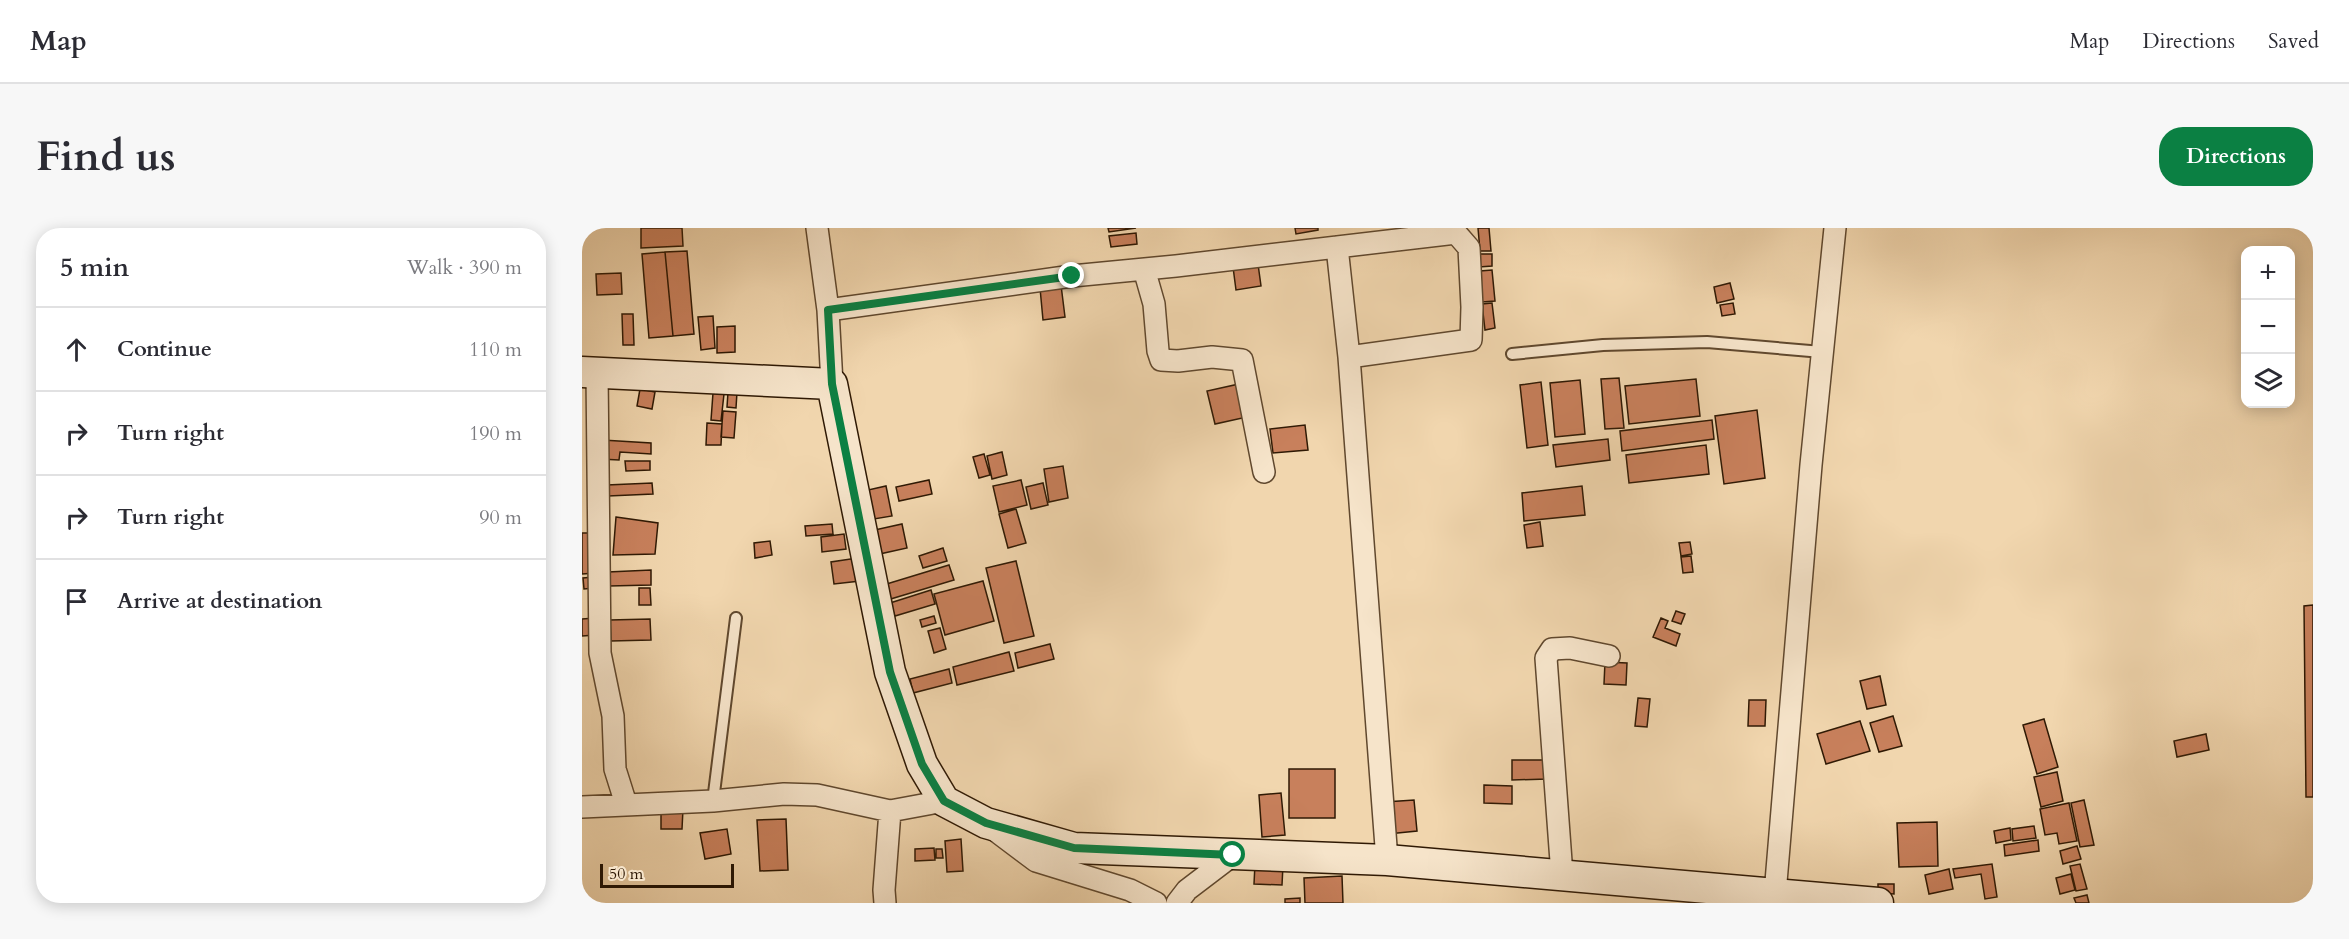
<!DOCTYPE html>
<meta charset="utf-8">
<style>
body{margin:0;font-family:Cardo,serif;background:#f7f7f7;color:#2b2b33}
.controls{position:absolute;right:18px;top:18px;display:grid;overflow:hidden;border-radius:12px;box-shadow:0 3px 15px #0003}
.controls button{width:54px;height:54px;display:grid;place-items:center;padding:0;border:0;border-bottom:2px solid #e1e1e2;background:#fff;color:#2b2b33;font:30px sans-serif}
.scale{position:absolute;left:18px;bottom:15px;width:134px;box-sizing:border-box;padding-left:6px;border:3px solid #2f1904;border-top:0;font-size:16px;line-height:21px;white-space:nowrap;color:#2f1904;-webkit-text-stroke:4px #f6e4ca;paint-order:stroke}
.stop{position:absolute;width:18px;height:18px;margin:-14px;border:4px solid #0b8043;border-radius:50%;background:#fff}
.stop.end{background:#0b8043;border-color:#fff;box-shadow:0 2px 6px #0008}
.list{margin:0;padding:0;list-style:none}
h2{display:flex;justify-content:space-between;align-items:center;height:78px;margin:0;padding:0 24px;font-size:26px}
h2 small{font-size:20px;font-weight:400;color:#7c7c81}
.list li{display:grid;grid-template-columns:39px 1fr auto;gap:18px;align-items:center;box-sizing:border-box;height:84px;padding:0 24px;border-top:2px solid #e1e1e2}
.list b{display:block;font-size:22px;white-space:nowrap}
.list em{font-size:20px;font-style:normal;color:#7c7c81}
.icon{flex:none;width:33px;height:33px;fill:none;stroke:currentColor;stroke-width:2;stroke-linecap:round;stroke-linejoin:round}
.map{position:relative;flex:none;width:1731px;height:675px;overflow:hidden;border-radius:24px}
header{display:flex;align-items:center;gap:36px;box-sizing:border-box;height:84px;padding:0 30px;background:#fff;border-bottom:2px solid #e1e1e2}
header strong{font-size:28px}
nav{display:flex;gap:33px;margin-inline-start:auto;font-size:21px}
.intro{display:flex;align-items:center;justify-content:space-between;box-sizing:border-box;height:144px;padding:0 36px}
h1{margin:0;font-size:42px}
.button{padding:15px 27px;border-radius:24px;background:#0b8043;color:#fff;font-size:21px;font-weight:700}
main{display:flex;gap:36px;padding:0 36px}
aside{flex:1;background:#fff;border-radius:24px;box-shadow:0 3px 15px #0003}
.map>svg:first-child{display:block}
.building{fill:#c8805c;stroke:#2f1904;stroke-width:1.5}
.lines{fill:none;stroke-linecap:round;stroke-linejoin:round}
.service-casing{stroke:#60482e;stroke-width:14}
.minor-casing{stroke:#60482e;stroke-width:24}
.secondary-casing{stroke:#2f1904;stroke-width:33}
.service{stroke:#f6e4ca;stroke-width:10}
.minor{stroke:#f6e4ca;stroke-width:21}
.secondary{stroke:#f6e4ca;stroke-width:30}
.route{stroke:#0b8043;stroke-width:8}
</style>
<header>
<strong>Map</strong>
<nav><a>Map</a><a>Directions</a><a>Saved</a></nav>
</header>
<div class="intro"><h1>Find us</h1><a class="button">Directions</a></div>
<main>
<aside>
<h2>5 min<small>Walk · 390 m</small></h2>
<ul class="list">
<li><svg class="icon" aria-label="ahead" viewBox="0 0 24 24"><path d="M12 20V5M6 11l6-6 6 6"/></svg><div><b>Continue</b></div><em>110 m</em></li>
<li><svg class="icon" aria-label="right" viewBox="0 0 24 24"><path d="M7 20v-9h11M14 6l5 5-5 5"/></svg><div><b>Turn right</b></div><em>190 m</em></li>
<li><svg class="icon" aria-label="right" viewBox="0 0 24 24"><path d="M7 20v-9h11M14 6l5 5-5 5"/></svg><div><b>Turn right</b></div><em>90 m</em></li>
<li><svg class="icon" aria-label="arrive" viewBox="0 0 24 24"><path d="M6 21V4h12l-3 4 3 4H6"/></svg><div><b>Arrive at destination</b></div></li>
</ul>
</aside>
<div class="map">
<svg width="1731" height="675" viewBox="0 0 1731 675">
<rect width="100%" height="100%" fill="#f1d6ae"/>
<filter id="stains"><feTurbulence type="fractalNoise" baseFrequency=".00333" numOctaves="4"/><feColorMatrix values="0 0 0 0 .2 0 0 0 0 .09 0 0 0 0 .02 0 0 0 .5 -.17"/></filter>
<radialGradient id="worn" r=".72"><stop offset=".6" stop-color="#630" stop-opacity="0"/><stop offset="1" stop-color="#630" stop-opacity=".3"/></radialGradient>
<!-- building -->
<path class="building" d="M59,0H100L101,18L59,20Z
M526,0H554L527,4Z
M713,0H736V2L714,6Z
M896,0H907L909,23H898Z
M554,5L555,16L529,19L527,8Z
M105,23L112,106L91,108L83,24Z
M83,24L91,108L67,110L60,26Z
M897,26H910V38L897,39Z
M676,36L679,58L654,62L651,39Z
M910,42L913,73L900,74L898,43Z
M39,45L40,66L15,67L14,46Z
M1148,55L1152,71L1135,75L1132,59Z
M479,57L483,89L461,92L458,60Z
M910,75L913,100L903,102L900,76Z
M1151,75L1153,86L1140,88L1138,77Z
M40,86H51L52,117H41Z
M131,88L133,120L119,122L116,89Z
M153,98V124L135,125V99Z
M1037,150L1042,200L1023,201L1019,151Z
M1114,151L1118,188L1047,196L1043,158Z
M998,152L1003,206L973,209L968,155Z
M959,154L966,217L945,220L938,157Z
M657,156L665,189L633,196L625,163Z
M58,161L73,164L70,181L55,178Z
M146,164H155L154,180L145,179Z
M131,165L142,166L139,193L129,192Z
M1175,182L1183,250L1142,256L1133,188Z
M141,183L154,184L152,210L139,209Z
M1130,192L1132,211L1040,223L1038,203Z
M125,195L140,196L139,217H124Z
M723,197L726,222L691,225L688,201Z
M1026,211L1028,232L974,239L971,217Z
M20,212L69,215V226L38,224L37,232L18,231Z
M1124,217L1127,246L1047,255L1044,227Z
M420,224L425,247L410,251L405,228Z
M402,226L408,247L397,250L391,229Z
M43,233H68V242L44,243Z
M481,238L486,270L467,274L462,241Z
M347,252L350,266L317,273L314,259Z
M439,252L445,277L417,284L411,258Z
M70,255L71,266L26,268L25,257Z
M461,255L466,277L449,281L444,259Z
M304,258L310,288L292,291L286,262Z
M1000,258L1003,287L942,293L940,265Z
M434,281L444,315L426,320L417,286Z
M34,289L76,295L73,326L31,327Z
M958,294L961,318L945,320L942,297Z
M250,296L251,306L224,308L223,298Z
M320,296L325,320L293,327L288,303Z
M0,305H8L13,345L0,346Z
M262,306L264,321L240,324L239,309Z
M188,313L190,327L173,330L172,315Z
M1108,314L1110,326L1099,328L1097,315Z
M361,320L365,333L341,340L337,328Z
M1109,328L1111,344L1101,345L1099,329Z
M275,330L278,353L252,356L249,334Z
M434,333L452,408L422,415L404,340Z
M367,337L372,352L302,373L298,358Z
M69,342V357L27,358L26,344Z
M11,349L12,360L2,361L1,350Z
M401,353L412,393L363,407L352,366Z
M57,360H68L69,377H57Z
M349,362L353,376L313,388L308,375Z
M1731,377V569H1724L1722,378Z
M1094,383L1103,386L1099,396L1090,393Z
M352,388L354,395L340,399L338,392Z
M12,390L13,407L0,408V391Z
M1079,390L1086,393L1083,400L1098,406L1094,418L1071,409Z
M68,391L69,412L29,413L28,392Z
M358,400L364,421L352,425L346,403Z
M468,416L472,431L436,440L433,425Z
M427,424L432,443L375,457L371,439Z
M1023,434L1045,435L1044,457L1022,456Z
M367,441L370,455L331,465L328,451Z
M1298,448L1304,477L1285,481L1278,453Z
M1056,470L1068,471L1065,499L1053,498Z
M1167,472H1184L1183,498H1166Z
M1311,488L1320,518L1297,524L1288,495Z
M1462,491L1476,539L1455,546L1441,497Z
M1278,493L1288,523L1244,536L1235,506Z
M1624,506L1627,522L1595,529L1592,513Z
M930,532H964L965,551L930,552Z
M707,541H753V590H707Z
M1475,544L1481,573L1459,579L1452,549Z
M902,557L930,558V576L902,575Z
M699,565L703,607L680,609L677,567Z
M832,572L835,603L806,606L803,574Z
M1502,572L1512,617L1498,619L1489,575Z
M1487,575L1495,613L1477,616L1475,605L1463,607L1458,581Z
M79,580L101,581L100,601H79Z
M204,591L206,642L178,643L175,592Z
M1355,594L1356,638L1317,639L1315,595Z
M1452,598L1454,610L1431,613L1430,601Z
M1428,600L1429,612L1414,615L1412,603Z
M145,601L149,626L123,631L118,605Z
M379,611L381,643L365,644L363,613Z
M1456,612L1457,623L1423,628L1422,617Z
M1495,618L1499,631L1481,636L1478,623Z
M352,620L353,632L333,633V621Z
M354,621H360L361,630H354Z
M673,636L701,637L700,657L672,656Z
M1410,636L1415,669L1403,671L1399,646L1373,650L1371,641Z
M1498,636L1505,661L1494,663L1488,638Z
M1367,641L1371,661L1347,666L1343,647Z
M1489,646L1493,662L1478,666L1474,650Z
M760,648L761,675H723L722,650Z
M1296,656H1312V666L1296,665Z
M1505,667L1507,675H1494L1492,670Z
M718,670V675H703V671Z"/>
<g class="lines">
<defs>
<path id="service" d="M930,126L1021,117L1125,114L1240,124
M131,573L154,390"/>
<path id="minor" d="M235,0L246,82L250,156
M755,19L767,129
M562,41L572,76L576,123L579,132L596,133L630,129L660,132L682,244
M246,82L490,48L594,38L874,5L887,20L890,79L889,112L767,129L805,632
M15,145L18,425L31,488L33,541L44,576
M0,579L131,573L202,566L235,567L308,583L362,573
M414,603L454,633L548,662L574,675
M980,647L964,430L970,421L988,420L1027,428
M1193,666L1229,237L1253,0
M303,675L302,662L308,583
M595,675L605,662L651,627"/>
<path id="secondary" d="M0,144L250,156L308,444L340,536L362,573L404,595L492,620L805,632L1296,675"/>
</defs>
<!-- service casing -->
<use href="#service" class="service-casing"/>
<!-- minor casing -->
<use href="#minor" class="minor-casing"/>
<!-- secondary casing -->
<use href="#secondary" class="secondary-casing"/>
<!-- service -->
<use href="#service" class="service"/>
<!-- minor -->
<use href="#minor" class="minor"/>
<!-- secondary -->
<use href="#secondary" class="secondary"/>
</g>
<g class="lines">
<!-- route -->
<path class="route" d="M490,48L246,82L250,156L308,444L340,536L362,573L404,595L492,620L651,627"/>
</g>
<rect width="100%" height="100%" filter="url(#stains)"/>
<rect width="100%" height="100%" fill="url(#worn)"/>
</svg>
<div class="controls">
<button>+</button>
<button>−</button>
<button><svg class="icon" aria-label="layers" viewBox="0 0 24 24"><path d="M12 4l9 5-9 5-9-5zM3 14l9 5 9-5"/></svg></button>
</div>
<div class="scale">50 m</div>
<div class="stop" style="left:651px;top:627px"></div>
<div class="stop end" style="left:490px;top:48px"></div>
</div>
</main>
